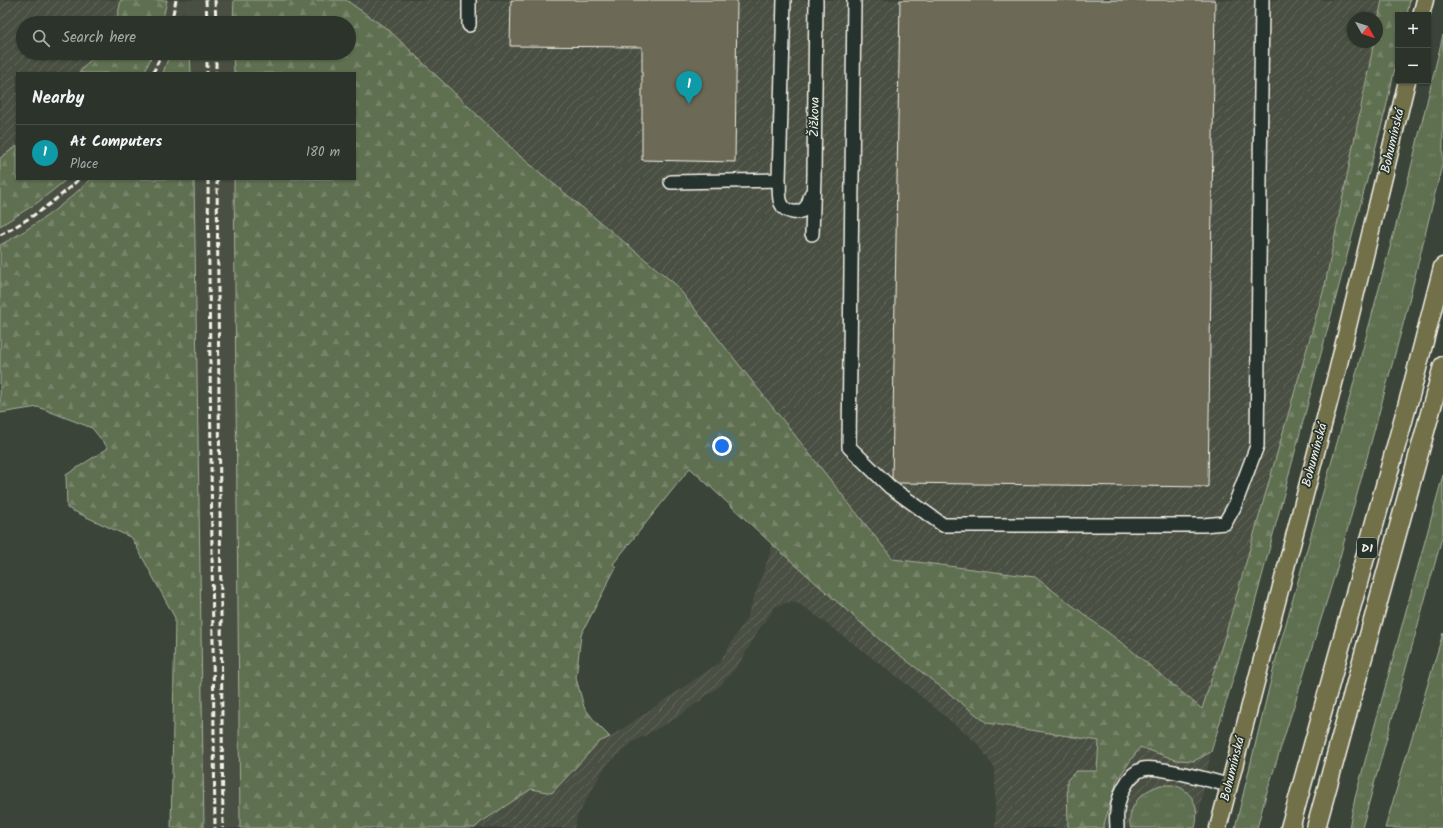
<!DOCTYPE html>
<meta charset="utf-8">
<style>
body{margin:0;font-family:Kalam,sans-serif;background:#343b33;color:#f1f3f6}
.controls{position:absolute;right:12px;top:12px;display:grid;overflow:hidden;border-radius:0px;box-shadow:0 1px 3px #0004}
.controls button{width:36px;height:36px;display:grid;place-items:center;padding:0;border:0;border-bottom:1px solid #484e47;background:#2c332b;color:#f1f3f6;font:20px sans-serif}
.compass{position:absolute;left:1347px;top:12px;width:36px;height:36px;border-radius:50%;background:#2c332b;box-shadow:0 1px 3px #0004;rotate:129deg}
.you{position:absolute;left:722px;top:446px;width:14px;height:14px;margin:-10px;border:3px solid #fff;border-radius:50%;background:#1a73e8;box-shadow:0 0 0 6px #1a73e833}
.badge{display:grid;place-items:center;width:26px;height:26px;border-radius:50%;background:#ea580c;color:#fff;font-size:13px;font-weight:700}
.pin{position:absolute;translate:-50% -33px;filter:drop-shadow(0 1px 2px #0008)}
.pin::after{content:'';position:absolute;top:21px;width:14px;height:12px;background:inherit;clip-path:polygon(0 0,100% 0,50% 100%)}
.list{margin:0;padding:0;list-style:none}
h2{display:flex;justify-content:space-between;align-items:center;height:52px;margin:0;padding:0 16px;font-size:17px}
h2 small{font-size:13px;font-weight:400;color:#a6aaa9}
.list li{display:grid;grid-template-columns:26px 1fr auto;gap:12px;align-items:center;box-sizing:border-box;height:56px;padding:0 16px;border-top:1px solid #484e47}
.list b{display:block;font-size:15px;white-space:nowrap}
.list p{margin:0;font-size:13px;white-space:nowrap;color:#a6aaa9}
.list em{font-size:13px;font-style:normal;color:#a6aaa9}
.icon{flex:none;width:22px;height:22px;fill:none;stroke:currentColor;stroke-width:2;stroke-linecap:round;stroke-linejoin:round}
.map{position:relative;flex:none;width:1443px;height:828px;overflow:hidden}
.search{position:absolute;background:#2c332b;box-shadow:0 1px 3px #0004;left:16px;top:16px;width:340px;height:44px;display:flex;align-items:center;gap:10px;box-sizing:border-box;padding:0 14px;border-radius:22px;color:#a6aaa9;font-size:15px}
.panel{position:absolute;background:#2c332b;box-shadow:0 1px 3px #0004;left:16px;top:72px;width:340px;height:108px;border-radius:0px}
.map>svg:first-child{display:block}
.built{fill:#4a4f42}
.industrial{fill:url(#industrial-furrows)}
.grass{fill:url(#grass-tufts);stroke:#aab09c}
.forest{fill:url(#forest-firs);stroke:#aab09c}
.building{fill:#6c6a56;stroke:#f4f1e8}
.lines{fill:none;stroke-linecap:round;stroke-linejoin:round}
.minor-casing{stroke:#f4f1e8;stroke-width:16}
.major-casing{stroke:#f4f1e8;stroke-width:19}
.highway-casing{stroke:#f4f1e8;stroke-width:21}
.minor{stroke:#26332d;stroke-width:13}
.major{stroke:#726f4a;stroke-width:16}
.highway{stroke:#726f4a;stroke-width:18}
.rail{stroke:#f4f1e8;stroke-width:3;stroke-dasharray:6 3;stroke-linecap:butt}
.labels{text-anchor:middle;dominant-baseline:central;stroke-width:3.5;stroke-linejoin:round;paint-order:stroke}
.shield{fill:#26332d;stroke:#b6b8b0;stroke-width:1}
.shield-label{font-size:12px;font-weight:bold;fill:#f4f1e8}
.street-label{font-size:13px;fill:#f4f1e8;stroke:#26332d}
</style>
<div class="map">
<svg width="1443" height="828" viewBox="0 0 1443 828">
<defs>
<pattern id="industrial-furrows" width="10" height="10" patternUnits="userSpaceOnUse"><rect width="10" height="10" fill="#4a4f42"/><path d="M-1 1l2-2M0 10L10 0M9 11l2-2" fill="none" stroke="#65695d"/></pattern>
<pattern id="grass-tufts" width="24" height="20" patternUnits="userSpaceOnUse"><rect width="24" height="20" fill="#5f6f51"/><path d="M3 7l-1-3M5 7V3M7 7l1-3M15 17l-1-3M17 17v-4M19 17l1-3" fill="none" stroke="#77846a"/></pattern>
<pattern id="forest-firs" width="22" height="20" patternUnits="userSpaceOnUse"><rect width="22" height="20" fill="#5f6f51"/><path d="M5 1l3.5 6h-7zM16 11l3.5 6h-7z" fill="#77846a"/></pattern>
</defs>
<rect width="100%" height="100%" fill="#3b4439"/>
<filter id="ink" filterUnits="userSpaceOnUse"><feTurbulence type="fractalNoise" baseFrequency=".025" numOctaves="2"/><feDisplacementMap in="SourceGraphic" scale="8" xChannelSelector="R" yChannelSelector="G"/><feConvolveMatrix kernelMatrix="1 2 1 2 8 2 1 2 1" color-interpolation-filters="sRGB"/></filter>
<g filter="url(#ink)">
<!-- built -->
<path class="built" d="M167,0H234L233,23H186L183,10L180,23H162Z
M153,53H170L163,73H144Z
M190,53H233L234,73H191Z
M67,179H91L74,195L47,216L22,233L0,245V226L37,203Z
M194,179H234L240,828H204Z"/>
<!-- industrial -->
<path class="industrial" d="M0,0H121L116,23H23V53H96L79,73H17V146L0,158Z
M346,0H1382L1377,25V18H1353V42H1374L1325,285L1227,629L1203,709L1131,650L1035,577L893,559L675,284L520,156L390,31Z
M773,545L879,639L987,723L1099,741L1097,771H1076L1067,780L1068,828H995V769L978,744L904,682L806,608L792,601L775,607L758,631L740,663L720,686L675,719L633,742L604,768L577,817L574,828H475L480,823L531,788L552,793L599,742L610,737L719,663L747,617Z
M1140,747L1176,760L1194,761L1211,752L1198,818L1194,801L1129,824L1131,828H1103L1117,780Z"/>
<!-- grass -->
<path class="grass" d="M1443,35V161L1405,317L1337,568L1266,795L1257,828H1235L1276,659L1351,393L1407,184Z
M1443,475V534L1362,828H1349L1355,798Z
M1443,633V828H1385Z
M1160,785C1164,785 1169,785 1173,785C1194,790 1200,810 1195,828H1131C1127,817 1134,801 1143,794C1147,790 1154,788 1160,785Z"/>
<!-- forest -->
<path class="forest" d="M121,0H167L162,23H116Z
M234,0H346L390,31L520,156L675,284L893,559L1035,577L1131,650L1202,709L1227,629L1325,285L1374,42H1377V25L1382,0H1410L1407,15H1398V55L1385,112L1247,633L1211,752L1194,761L1176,760L1140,747L1117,780L1103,828H1068L1067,780L1076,771H1097L1099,741L987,723L879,639L773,545L690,468L613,564L616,567L581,635L576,678L584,707L597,724L610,737L599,742L552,793L531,789L480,823L475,828H240L234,179H355V73H234L233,53H349V23H233Z
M96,53H153L144,73H79Z
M170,53H190L191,73H163Z
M17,146V179H67L37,203L0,226V158Z
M91,179H194L204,828H171L175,618L132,538L67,508L66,475L108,448L92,428L38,407L0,413V245C34,227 64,205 91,179Z"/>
<!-- building -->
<path class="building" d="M511,0H737L735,162L642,160V47L510,46Z
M900,0H1215L1208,487L898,483L892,478Z"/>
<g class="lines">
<defs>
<path id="minor" d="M854,0L849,447L890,487L943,525H1203L1225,523L1234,507L1257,446L1262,0
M469,25V0
M779,180C780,187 778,196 781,203C785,213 800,216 807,206C809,203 810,198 811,194
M671,182L779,180L784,0
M812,234L814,177L816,0
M1117,828C1117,823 1116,817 1117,812C1118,797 1127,774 1143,769C1156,765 1213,781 1228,785"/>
<path id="major" d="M1421,15L1425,0
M1218,828L1337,372L1407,81"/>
<path id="highway" d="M1290,828L1411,392L1443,267
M1316,828L1443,366"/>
</defs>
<!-- minor casing -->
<use href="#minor" class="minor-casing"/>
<!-- major casing -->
<use href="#major" class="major-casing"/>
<!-- highway casing -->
<use href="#highway" class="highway-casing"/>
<!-- minor -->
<use href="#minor" class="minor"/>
<!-- major -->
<use href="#major" class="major"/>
<!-- highway -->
<use href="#highway" class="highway"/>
<!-- rail -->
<path class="rail" d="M206,0L207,23
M215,0L216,23
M171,23L176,0
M207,53V73
M216,53V73
M153,73L162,53
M208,179L215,828
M217,179L223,828
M0,235C29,220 56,201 79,179"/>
</g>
</g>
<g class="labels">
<!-- shield labels -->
<rect class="shield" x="1357" y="538" width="20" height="20" rx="3"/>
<g class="shield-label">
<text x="1367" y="548">D1</text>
</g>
<!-- street labels -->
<g class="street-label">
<text transform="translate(815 117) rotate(-89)">Žižkova</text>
<text transform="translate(1393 141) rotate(-77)">Bohumínská</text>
<text transform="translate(1315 455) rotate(-75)">Bohumínská</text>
<text transform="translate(1233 769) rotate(-76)">Bohumínská</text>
</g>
</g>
</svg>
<div class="controls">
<button>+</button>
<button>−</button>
</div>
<svg class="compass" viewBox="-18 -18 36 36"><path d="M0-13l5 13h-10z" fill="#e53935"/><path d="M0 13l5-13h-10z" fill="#a6aaa9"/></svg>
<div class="you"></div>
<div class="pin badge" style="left:689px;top:104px;background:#0f9aa8">1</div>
<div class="search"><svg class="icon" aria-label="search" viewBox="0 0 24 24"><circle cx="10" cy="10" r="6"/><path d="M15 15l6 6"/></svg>Search here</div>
<section class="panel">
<h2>Nearby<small></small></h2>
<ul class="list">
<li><span class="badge" style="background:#0f9aa8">1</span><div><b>At Computers</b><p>Place</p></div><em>180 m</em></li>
</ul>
</section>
</div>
